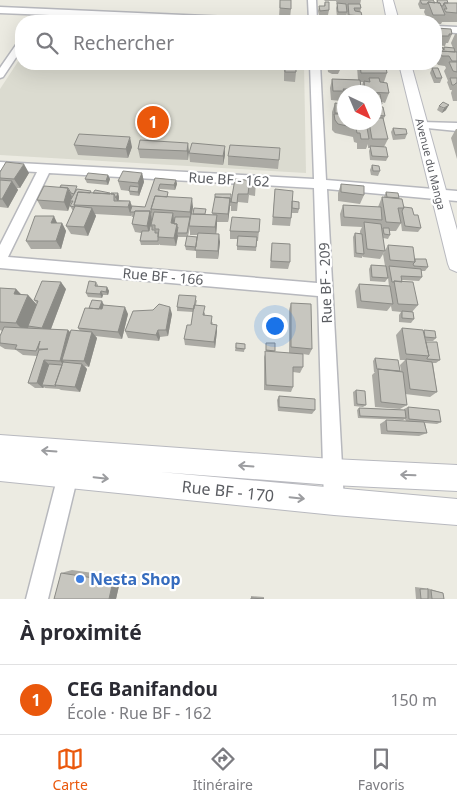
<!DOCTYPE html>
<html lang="fr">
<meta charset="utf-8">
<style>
body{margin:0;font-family:"Noto Sans",sans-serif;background:#f2f2f3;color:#2b2b33}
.compass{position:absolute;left:337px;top:85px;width:45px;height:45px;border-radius:50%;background:#fff;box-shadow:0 5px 20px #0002;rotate:136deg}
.you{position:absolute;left:274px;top:325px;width:18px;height:18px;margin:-12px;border:4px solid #fff;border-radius:50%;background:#1a73e8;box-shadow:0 0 0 8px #1a73e833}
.badge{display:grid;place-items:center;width:32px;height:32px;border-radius:50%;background:#ea580c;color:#fff;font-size:16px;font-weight:700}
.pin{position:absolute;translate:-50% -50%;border:2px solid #fff;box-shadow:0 1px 5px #0006}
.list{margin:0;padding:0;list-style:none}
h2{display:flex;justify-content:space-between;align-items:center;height:65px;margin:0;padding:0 20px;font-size:21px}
h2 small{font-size:16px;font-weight:400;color:#7c7c81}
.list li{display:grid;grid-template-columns:32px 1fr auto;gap:15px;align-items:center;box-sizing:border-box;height:70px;padding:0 20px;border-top:1px solid #e1e1e2}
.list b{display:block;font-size:19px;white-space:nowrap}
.list p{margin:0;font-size:16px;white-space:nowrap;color:#7c7c81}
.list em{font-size:16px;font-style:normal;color:#7c7c81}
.icon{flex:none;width:28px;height:28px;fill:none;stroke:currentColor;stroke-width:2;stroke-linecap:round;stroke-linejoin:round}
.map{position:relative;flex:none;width:457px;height:599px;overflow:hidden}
.search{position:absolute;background:#fff;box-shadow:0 5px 20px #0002;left:15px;right:15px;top:15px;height:55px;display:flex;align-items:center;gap:12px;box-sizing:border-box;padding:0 18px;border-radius:20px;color:#7c7c81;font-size:19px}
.sheet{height:135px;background:#fff}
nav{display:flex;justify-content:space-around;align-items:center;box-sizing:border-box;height:70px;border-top:1px solid #e1e1e2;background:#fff;font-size:14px;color:#7c7c81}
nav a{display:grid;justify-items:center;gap:2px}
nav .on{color:#ea580c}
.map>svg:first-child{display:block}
.education{fill:#dbdbd0}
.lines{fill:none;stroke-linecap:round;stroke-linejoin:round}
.street-casing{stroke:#b7b8bd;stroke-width:3}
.secondary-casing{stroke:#b8b9bf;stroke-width:2}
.street{fill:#fff;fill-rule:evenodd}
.secondary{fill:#fff;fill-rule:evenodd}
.wall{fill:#abaaa4;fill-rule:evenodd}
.shaded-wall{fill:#8b8b86}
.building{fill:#c7c6bf;stroke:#8b8b86}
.oneway{stroke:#9c9da0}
.shop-dot{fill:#3f7fe0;stroke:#fff;stroke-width:2}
.labels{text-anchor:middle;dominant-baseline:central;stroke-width:4.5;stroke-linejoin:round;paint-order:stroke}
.far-street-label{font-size:11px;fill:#5a5c61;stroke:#fff}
.street-label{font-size:14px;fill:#5a5c61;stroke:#fff}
.near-street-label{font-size:16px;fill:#5a5c61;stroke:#fff}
.near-shop-label{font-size:16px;font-weight:bold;fill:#366cbe;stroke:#fff;text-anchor:start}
</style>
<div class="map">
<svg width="457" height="599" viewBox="0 0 457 599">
<rect width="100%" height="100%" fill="#ecebe2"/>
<!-- education -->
<path class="education" d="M21,57V64H304L306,173L0,155V89Z"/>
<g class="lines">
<defs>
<path id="street" d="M308,0H316L317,21H309Z
M0,7L252,18L256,21H199L0,13Z
M436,26L457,27V33L436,32Z
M21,41V50L3,77L0,78V68L18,42Z
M310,64H320L326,180L457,191V201L327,189L344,502L341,509L334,512L327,509L324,502L318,296L0,268V245L37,172L0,170V162L314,179ZM49,173L314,188L317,283L8,257Z
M421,122L457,123V131L417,127L415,125Z
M68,465L75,468L78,475L48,599H26L58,475L61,468Z"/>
<path id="secondary" d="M383,0H393L399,21H387Z
M399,64H411L457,230V272L450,269L448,264Z
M0,435L332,459L457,465V491L332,485L160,472L457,499V525L334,515L0,481Z"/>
</defs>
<!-- street casing -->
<use href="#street" class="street-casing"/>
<!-- secondary casing -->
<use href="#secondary" class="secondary-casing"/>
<!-- street -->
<use href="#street" class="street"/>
<!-- secondary -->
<use href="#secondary" class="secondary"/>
</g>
<!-- wall -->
<path class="wall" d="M280,0L291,9L290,18L279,17Z
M324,0H361L360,5L361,8L360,12L362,16L361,21L348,20L347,13L346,17H337L336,8L337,5L336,1H325Z
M420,0L436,3L437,0L448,3H457V22H442L441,24H436V21H428L424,12L425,9H420L418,4Z
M325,2L329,10L328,15H319L318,11L319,6H324Z
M436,28L452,34L448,43H446L445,46L436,45Z
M455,34H457V101H453L451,93L452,90H450L447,82L448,81L444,71L446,68L445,66L438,65L436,62V57L437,54H436V47L443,48L444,47L453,48L451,43Z
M284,64H296V72L295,82L284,81Z
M327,64H380L381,67L387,73L384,82H380L389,93L385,103L382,102L381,107L385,116L383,120L388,139L384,147L388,157L386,161L370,160L369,151L370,148H368V144L366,149H357V143L354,142L353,137L335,133L332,130V112L335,103L344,104V122H374V92H344V98H342L341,101L331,100L330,88L332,79L358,80L357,67H356L355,70H340L338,74H332L328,72ZM361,82H363L361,89Z
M432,68L442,78L440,83H434L430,73Z
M439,106L446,110L442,113L437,110Z
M393,128L407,134L405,139L393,140L391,132Z
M456,129H457V159L451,138Z
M188,143V160L140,158L138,149Z
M74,145L132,147L128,158L78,155Z
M189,153L225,155L223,165L190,162Z
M228,156L279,160L278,169L228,165Z
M372,165L380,171L378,176L371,175L370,170Z
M0,172L29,173L20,188H17L18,190L8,208L0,207Z
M142,173L144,182L139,196L130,195L129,191L121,190L118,181Z
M108,175L110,179L108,185L87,183L85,179Z
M155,178L176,180L177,184L175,190L160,189V190L169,197L193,207L192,214L213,215L212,213L231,194V206H230L228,222H217L216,234L220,242L218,259L196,258V251L186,250L185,246L187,237H178V236L176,246L160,245L159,244V245H141L140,241L141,233L135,232L132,224L133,217H132L131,215V216L95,214L96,216L88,236L71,234L66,226L73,211L70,206L72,204L71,202L68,211L42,209L37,200L79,189L92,193L111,194L118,193L119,197V200L130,201L132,206L145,207ZM190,228V235H198L197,237L188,236Z
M235,179L256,181L255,196L249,195L248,203L238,202L237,211H231V202Z
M341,184L364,195L360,204L338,201V193Z
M275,189L292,201L299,209L298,213H292L290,226L272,225Z
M386,192L399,198L404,207L414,215L421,228L418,232L402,231L400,215L401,223L396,231H390V235L388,239L383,238L385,251L380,259L363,257L362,256V258L354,257L353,237L355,233H360V231L362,227L341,226L340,214L343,205L378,207L382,197H384Z
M260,219L258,241H257L256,251L237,250V239H230V231Z
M62,223L66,231L61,249H31L26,241Z
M272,243L290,262L288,269L270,268L271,251Z
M388,245L415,259L428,267L425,271H421L422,277L419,281L402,280V282L418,305L412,312L414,319L411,323L399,322V315L401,312L392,311L391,306L387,311L357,308L355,291L359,284L389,286L388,278L385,282L370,281L369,269L371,265L385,266L383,254Z
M96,282L98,285V287H107L109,291L108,295H103L102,298L88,297L86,293Z
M0,288L16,289L21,294L28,295L37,305V304L34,300L66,289L51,329L68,330L71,333L80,331L78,328L89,308L104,305L128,314L122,339L95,336L97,338L89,367L85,366L87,369L80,392L61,390L59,389L45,388L44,387L43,388H35L28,383L37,356L23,355L16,350L5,349L0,346V336L2,331L0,330Z
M197,300L196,305L205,313V315L213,323L212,324L217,325V331L215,348L185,345L184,339L191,325L193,312L177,311V307Z
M291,303L312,349L309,355L303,354V367L300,373L293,372V387L291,392L264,390V357L266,351V343H275L274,352L289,353V310Z
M172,314L168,336L160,337L159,341L128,338L125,331Z
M402,328L436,338L433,341H426L440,360L436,363H433L437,392L430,397L405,394L407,405L400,409L375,407L372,375L375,372H374L373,361L375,358L401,371L400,365L405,360H400L396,335Z
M236,343L245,344L244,352L235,351Z
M356,390L366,405L363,407L354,406L353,392Z
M279,396L315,410L312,414L278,411L277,400Z
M408,407L441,422L437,424L425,423L427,433L419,436L381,434L380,424L386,420L406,421L405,419L403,420L358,418L357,410L359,408L404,410V409Z
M72,570L121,577L116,599H54L61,573Z
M415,587L423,588L427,589V588L443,593L444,599H416Z
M251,596L264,597V599H251Z"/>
<!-- shaded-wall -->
<path class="shaded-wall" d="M449,105L446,110L442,113L444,108Z
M130,137L132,147L128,158L126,149Z
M188,143L189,152L188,160L187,151Z
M225,146V155L223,165V156Z
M24,164L29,173L20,188L14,179Z
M142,173L144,182L139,196L138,192L139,187L138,183Z
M108,175L110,179L108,185L106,181Z
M176,180L177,184L175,190L174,185Z
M12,181L18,190L8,208L2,199Z
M68,188L72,197L70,201L71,202L68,211L64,202Z
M118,193L119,197L118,203L116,198Z
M192,198L193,207L191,220L190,212Z
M230,198V207L228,222V214Z
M130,201L133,210L130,212L131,216L128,207Z
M92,208L96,216L88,236L84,227Z
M150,211L152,220L149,234L147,226Z
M173,213L174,221L173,232L171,223Z
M217,215V224L216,236L215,227Z
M54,216L58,225L51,223Z
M62,223L66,231L61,249L56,241Z
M177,224L178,232L177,233L178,236L176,246L174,238Z
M219,234L220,242L218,259V251Z
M61,282L66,289L49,334L42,328Z
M107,287L109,291L108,295L106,292Z
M16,289L25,299L14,294Z
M101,291L103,295L102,298L100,294Z
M28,295L37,305L26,333L16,323Z
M102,301L104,305L101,313L99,309Z
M125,307L128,314L122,339L118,332Z
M170,307L172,314L168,336L166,330Z
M217,325V331L215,348L214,342Z
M68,330L74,336L62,360L67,364L66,367L60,361Z
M158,330L160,337L159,341L156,335Z
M92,332L97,338L89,367L84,361Z
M44,360L51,366L42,385L44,387L43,388L37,383Z
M82,364L87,369L80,392L75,387Z
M121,577L116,599H109L113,581Z"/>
<!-- building -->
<path class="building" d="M280,0H291V9L280,8Z
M420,0H433L435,3L428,2L427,4H422Z
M437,0H447L448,3H444L443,6H441L440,3H438Z
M325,2H329V10L320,11L319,6H325Z
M428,2L440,3L445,15H433Z
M337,3L346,4L347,12H338Z
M444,3H457V13L446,12L444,9H447Z
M348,4H360L361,8H354L355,11L361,12L362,16L349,15Z
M436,28L451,29L452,34H449V36H436Z
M436,47H442L444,50V47L454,48L455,52L440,51V50H436Z
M439,51L457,52V61H452L449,56H442Z
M449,62H457V72L453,71Z
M285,64H296V72H285Z
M360,64H380L381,67H386L387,73H361Z
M432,68H438L442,78H436Z
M369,78H379L380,82L387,83L389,93L365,92L364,81L370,82Z
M450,78H457V83H456L454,85H452Z
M332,79L360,80L362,92L352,91L351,89H343L344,91H333Z
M374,94H380L382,104L374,103Z
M443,102L449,105L444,108L439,106Z
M335,103L344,104V113H335Z
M374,106L383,107L385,116L374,115Z
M334,114H341V119H344V122H366L369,139H361L360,133H357L356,128L338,124L335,120Z
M374,118H383L388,139H372L369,122H374Z
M393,128L406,129L407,134L395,135Z
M79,134L130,137L126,149L74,145Z
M140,140L188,143L187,151L138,149Z
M192,143L225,146L223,156L189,153Z
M230,145L280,148L279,160L228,156Z
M370,146L386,147L388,157L372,156Z
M6,162L24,164L14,179L0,178V172Z
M372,165L379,166L380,171H373Z
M123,171L142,173L138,183L118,181Z
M88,173L108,175L106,181L85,179Z
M155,178L176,180L174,185L160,184L158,190L168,192L167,197L155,196L151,209V213H150V211H135L134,212H130L132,206L145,207Z
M235,179L256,181V187L249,186L248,194H238L237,203L231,202Z
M0,180L12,181L2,199H0Z
M341,184L364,186V195L341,192Z
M61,185L77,186L74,194L71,193L68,188L60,187Z
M44,186L68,188L64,202L37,200Z
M130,186L139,187L138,192L129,191Z
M77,189L91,191L90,193L78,192L74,205L75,207L70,206L73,201H70Z
M275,189L293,191L291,218L273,217Z
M95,190L110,193V194L93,193Z
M78,192L114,194V201H130L128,207L74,205Z
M386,192L398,193L399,198L387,197Z
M111,193H118L116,198L114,194H111Z
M215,194H231V202H230V198L215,197Z
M155,196L192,198L190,212L151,209Z
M215,197L230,198L228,214L212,213Z
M382,197L402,199L404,208H398L401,223L386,222Z
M292,201L299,202V209L292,208Z
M343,205L381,207L382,220L344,217Z
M75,206L92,208L84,227L66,226Z
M404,207L412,208L414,215H418L421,228L405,226L402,211Z
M194,208L206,209L205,214H193Z
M135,211H150L147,226L132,224Z
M154,212L173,213L171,223L177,224L174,238L158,237L159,229H155V225H151Z
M191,214L217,215L215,227L189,226Z
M35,216H54L51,223H62L56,241H26Z
M175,217H190L187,233H177L178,227H177V224H174Z
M232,217L260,219L259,232L230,231Z
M364,222L381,224L385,251L367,249Z
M150,226H152V230H155V233H158V241H140L142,231H149Z
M383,228H389L390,235L384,234Z
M198,233L219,234L218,251L195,250Z
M355,233L362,234L364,254L356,253Z
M187,236L197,237L196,247L185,246Z
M238,236L257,237L256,247L237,246Z
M272,243L290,244V262L271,261Z
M388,245L413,247L415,262L390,260Z
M415,259H426L428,267L414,266L413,264L415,262Z
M371,265L386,266L388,278L372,277Z
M389,266L421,269L422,277L401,276L402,282L394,281V282H392Z
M42,281L61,282L42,328L28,326L38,301L34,300Z
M89,281L96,282L95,286L107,287L106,292L101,291L100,294L86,293Z
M394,281L413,282L418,305L398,304Z
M359,284L390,286L393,304L361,301Z
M0,288L16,289L14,294L28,295L16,323L0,322Z
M179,295L196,296L194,309L177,307Z
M92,300L102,301L99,309L89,308Z
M291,303L311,304L312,349L291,347Z
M159,304L170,307L166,330H158L156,335L125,331L133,311L153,310Z
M103,305L125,307L118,332L78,328L85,308L102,309Z
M194,305L205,306L203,315L212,316L211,324L217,325L214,342L184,339L187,325H191Z
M402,311L413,312L414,319L402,318Z
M4,327L68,330L60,361L44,360L37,383H28L39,350L48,349H38L40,341L36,351L15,349L17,345L0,343V336Z
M402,328L423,330L429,356L406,354Z
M71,330L92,332L84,361L62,360Z
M424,330L435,331L436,338L425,337Z
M426,342H437L440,360L427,359V358L429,356Z
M236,343L245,344V349L236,348Z
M266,343H275V351L266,350Z
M265,351L303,354V367H293V387L266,385Z
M375,358L398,360L400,371L377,369Z
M406,359L432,362L437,392L410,389Z
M63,362L82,364L75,387L55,385Z
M49,364L62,365L55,385L56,386L42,385Z
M378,369L403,372L407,405L381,402Z
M356,390L365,391L366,405L357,404Z
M279,396L315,399V410L279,407Z
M408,407L439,410L441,422L409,419Z
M359,408L405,410L406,418L360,416Z
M386,420L424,422L427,433L387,431Z
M61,573L113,581L109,599H54Z
M420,589H428V599H421Z
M431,590L443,593L444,599H432Z
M251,598L264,599H251Z"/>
<!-- one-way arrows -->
<defs><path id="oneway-shaft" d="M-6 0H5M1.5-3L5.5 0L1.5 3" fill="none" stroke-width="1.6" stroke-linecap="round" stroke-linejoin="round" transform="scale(1.25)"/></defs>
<g class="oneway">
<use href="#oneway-shaft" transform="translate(49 451) rotate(-176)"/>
<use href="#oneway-shaft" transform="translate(246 466) rotate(-176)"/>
<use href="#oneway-shaft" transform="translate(408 475) rotate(-178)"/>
<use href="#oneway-shaft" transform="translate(101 478) rotate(6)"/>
<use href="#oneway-shaft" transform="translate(297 498) rotate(6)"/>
</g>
<!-- markers -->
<circle class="shop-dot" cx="80" cy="579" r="5"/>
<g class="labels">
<!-- far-street labels -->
<g class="far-street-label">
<text transform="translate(431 164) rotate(76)">Avenue du Manga</text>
</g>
<!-- street labels -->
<g class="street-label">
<text transform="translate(229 179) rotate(3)">Rue BF - 162</text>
<text transform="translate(163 276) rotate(5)">Rue BF - 166</text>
<text transform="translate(325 283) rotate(-92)">Rue BF - 209</text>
</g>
<!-- near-street labels -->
<g class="near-street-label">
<text transform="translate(228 491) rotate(6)">Rue BF - 170</text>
</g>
<!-- near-shop labels -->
<g class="near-shop-label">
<text x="90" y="579">Nesta Shop</text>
</g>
</g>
</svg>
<svg class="compass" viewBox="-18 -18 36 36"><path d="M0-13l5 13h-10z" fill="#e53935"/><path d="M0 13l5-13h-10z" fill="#7c7c81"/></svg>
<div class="you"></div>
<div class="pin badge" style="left:153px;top:122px">1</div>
<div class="search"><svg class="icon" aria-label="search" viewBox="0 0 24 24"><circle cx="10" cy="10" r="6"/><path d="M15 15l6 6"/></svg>Rechercher</div>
</div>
<section class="sheet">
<h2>À proximité<small></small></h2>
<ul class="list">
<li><span class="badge">1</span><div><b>CEG Banifandou</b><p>École · Rue BF - 162</p></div><em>150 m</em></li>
</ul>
</section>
<nav>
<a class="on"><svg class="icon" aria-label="map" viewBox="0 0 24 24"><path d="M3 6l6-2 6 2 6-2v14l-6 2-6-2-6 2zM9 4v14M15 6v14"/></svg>Carte</a>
<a><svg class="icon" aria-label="directions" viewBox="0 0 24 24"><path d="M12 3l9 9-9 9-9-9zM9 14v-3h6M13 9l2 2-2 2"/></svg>Itinéraire</a>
<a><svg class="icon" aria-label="saved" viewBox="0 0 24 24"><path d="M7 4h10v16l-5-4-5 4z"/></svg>Favoris</a>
</nav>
